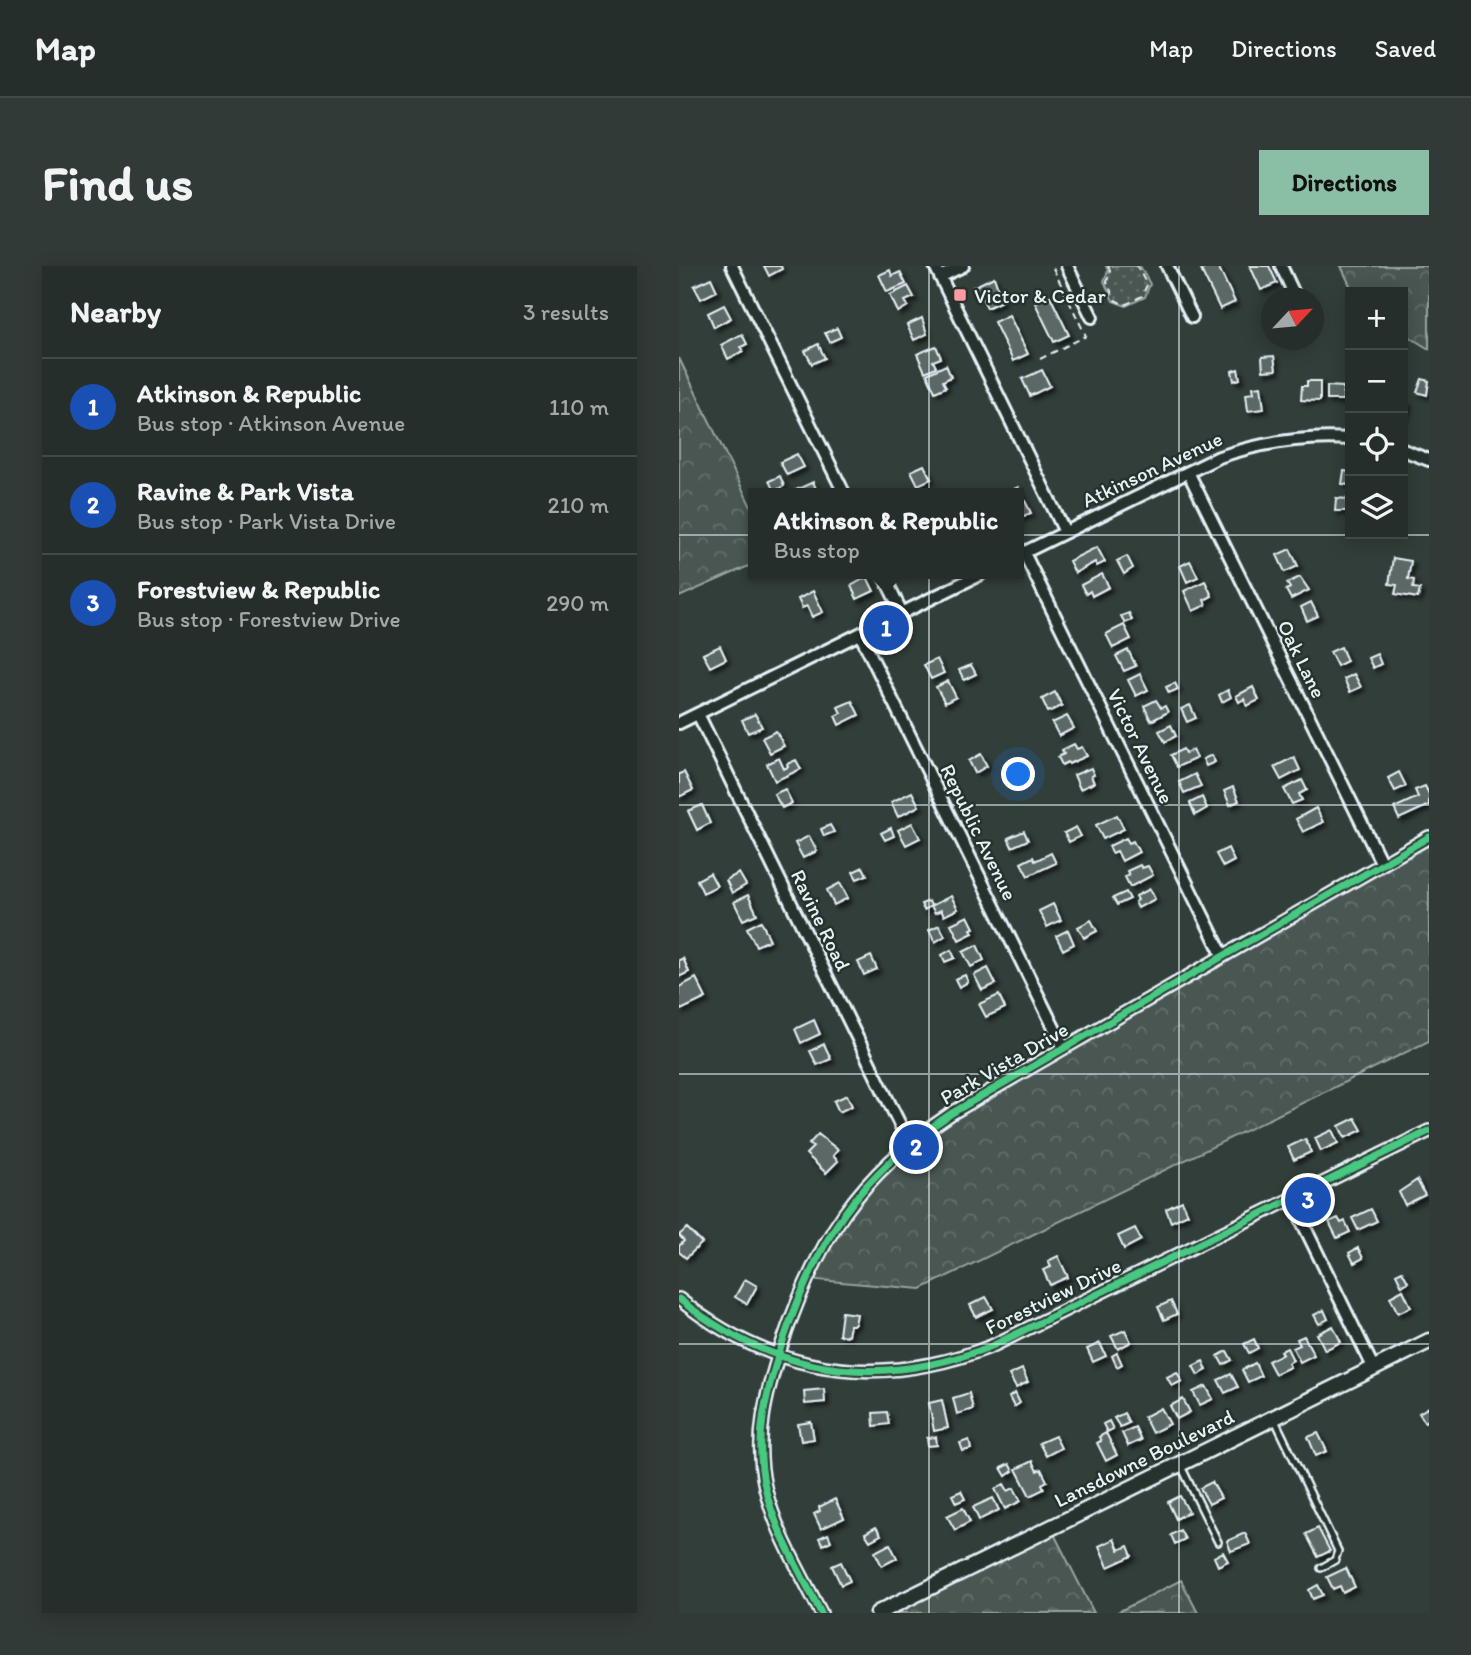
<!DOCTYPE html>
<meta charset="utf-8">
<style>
body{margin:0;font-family:Itim,sans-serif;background:#323a37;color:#f1f3f6}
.controls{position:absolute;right:21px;top:21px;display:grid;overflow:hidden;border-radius:0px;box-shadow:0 4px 18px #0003}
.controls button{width:63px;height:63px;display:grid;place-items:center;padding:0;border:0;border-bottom:2px solid #424a47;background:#262e2b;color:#f1f3f6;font:35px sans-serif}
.compass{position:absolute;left:582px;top:21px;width:63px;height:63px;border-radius:50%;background:#262e2b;box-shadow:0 4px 18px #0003;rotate:64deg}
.you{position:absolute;left:340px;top:509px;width:24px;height:24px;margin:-18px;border:5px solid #fff;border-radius:50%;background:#1a73e8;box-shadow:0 0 0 10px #1a73e833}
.badge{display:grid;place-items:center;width:46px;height:46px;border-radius:50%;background:#8abfa5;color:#fff;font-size:23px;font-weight:700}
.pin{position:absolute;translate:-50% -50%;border:4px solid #fff;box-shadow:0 2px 7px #0006}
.popup{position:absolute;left:69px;top:222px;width:276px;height:91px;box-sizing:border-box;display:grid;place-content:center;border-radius:0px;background:#262e2b;filter:drop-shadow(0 2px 5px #0005);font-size:23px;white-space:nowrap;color:#a4a8a9}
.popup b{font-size:26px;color:#f1f3f6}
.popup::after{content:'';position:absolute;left:50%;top:100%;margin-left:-14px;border:14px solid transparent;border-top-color:#262e2b}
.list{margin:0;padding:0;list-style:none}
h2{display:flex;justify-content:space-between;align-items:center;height:91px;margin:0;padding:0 28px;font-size:30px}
h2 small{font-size:23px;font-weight:400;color:#a4a8a9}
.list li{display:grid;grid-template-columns:46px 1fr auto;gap:21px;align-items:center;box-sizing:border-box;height:98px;padding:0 28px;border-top:2px solid #424a47}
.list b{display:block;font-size:26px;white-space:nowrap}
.list p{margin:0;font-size:23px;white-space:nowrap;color:#a4a8a9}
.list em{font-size:23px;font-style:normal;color:#a4a8a9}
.icon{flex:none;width:38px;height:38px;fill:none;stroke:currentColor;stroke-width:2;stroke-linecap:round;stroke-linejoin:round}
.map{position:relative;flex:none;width:750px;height:1347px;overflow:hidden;border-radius:0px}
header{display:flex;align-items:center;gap:42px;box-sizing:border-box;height:98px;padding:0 35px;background:#262e2b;border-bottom:2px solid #424a47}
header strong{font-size:33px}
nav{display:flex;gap:38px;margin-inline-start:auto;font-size:24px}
.intro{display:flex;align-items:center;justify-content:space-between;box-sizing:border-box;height:168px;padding:0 42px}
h1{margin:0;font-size:49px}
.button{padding:18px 32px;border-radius:0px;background:#8abfa5;color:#111;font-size:24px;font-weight:700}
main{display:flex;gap:42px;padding:0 42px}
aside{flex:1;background:#262e2b;border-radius:0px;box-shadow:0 4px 18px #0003}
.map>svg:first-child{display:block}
.grass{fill:url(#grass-dots);stroke:#98a4a4;stroke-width:2}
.forest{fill:url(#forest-crowns);stroke:#98a4a4;stroke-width:2}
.building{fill:#5c6865;stroke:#e8f1f8;stroke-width:2;filter:url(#shadow)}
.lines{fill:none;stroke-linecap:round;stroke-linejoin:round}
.service-casing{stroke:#e8f1f8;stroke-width:10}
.minor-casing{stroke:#e8f1f8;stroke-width:16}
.tertiary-casing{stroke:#e8f1f8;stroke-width:19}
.path{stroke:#e8f1f8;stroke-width:2;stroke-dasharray:7 5;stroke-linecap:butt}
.service{stroke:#26332d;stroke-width:5}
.minor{stroke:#26332d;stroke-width:10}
.tertiary{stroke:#26332d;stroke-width:14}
.cycleway-casing{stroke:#26332d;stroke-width:11}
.cycleway{stroke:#46c982;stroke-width:7}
.grid{fill:none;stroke:#e8f1f8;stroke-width:2;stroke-opacity:0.55}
.poi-dot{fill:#ff9aa2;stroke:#26332d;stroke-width:2.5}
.labels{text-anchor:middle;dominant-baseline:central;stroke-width:5;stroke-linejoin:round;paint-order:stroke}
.poi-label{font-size:21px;fill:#e8f1f8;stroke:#26332d;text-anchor:start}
.street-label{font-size:21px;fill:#e8f1f8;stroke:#26332d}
</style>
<header>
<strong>Map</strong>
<nav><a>Map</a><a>Directions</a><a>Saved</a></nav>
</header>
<div class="intro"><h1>Find us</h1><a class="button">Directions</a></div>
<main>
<aside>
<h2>Nearby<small>3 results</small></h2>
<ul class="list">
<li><span class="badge" style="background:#1a4fb4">1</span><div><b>Atkinson &amp; Republic</b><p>Bus stop · Atkinson Avenue</p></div><em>110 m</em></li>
<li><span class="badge" style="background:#1a4fb4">2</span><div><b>Ravine &amp; Park Vista</b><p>Bus stop · Park Vista Drive</p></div><em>210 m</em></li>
<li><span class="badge" style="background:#1a4fb4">3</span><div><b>Forestview &amp; Republic</b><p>Bus stop · Forestview Drive</p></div><em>290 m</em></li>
</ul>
</aside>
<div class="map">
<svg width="750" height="1347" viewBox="0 0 750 1347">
<defs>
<pattern id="grass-dots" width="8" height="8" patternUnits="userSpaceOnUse" patternTransform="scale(1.75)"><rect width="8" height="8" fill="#495651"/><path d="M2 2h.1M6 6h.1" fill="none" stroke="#636f6b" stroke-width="1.8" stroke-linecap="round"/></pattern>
<pattern id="forest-crowns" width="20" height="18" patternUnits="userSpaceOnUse" patternTransform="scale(1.75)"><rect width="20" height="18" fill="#495651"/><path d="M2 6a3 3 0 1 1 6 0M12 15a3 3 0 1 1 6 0" fill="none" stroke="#636f6b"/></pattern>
<filter id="shadow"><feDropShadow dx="3.5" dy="3.5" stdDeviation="2" flood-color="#0009"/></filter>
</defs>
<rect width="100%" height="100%" fill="#323e39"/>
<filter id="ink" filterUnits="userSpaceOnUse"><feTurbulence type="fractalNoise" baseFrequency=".0143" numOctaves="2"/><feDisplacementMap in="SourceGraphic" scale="14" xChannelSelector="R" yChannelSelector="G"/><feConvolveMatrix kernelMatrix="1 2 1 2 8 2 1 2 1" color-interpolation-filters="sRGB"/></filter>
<g filter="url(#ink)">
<!-- grass -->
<path class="grass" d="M427,0H461L471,18L466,31L447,40L434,35L425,15L429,5Z"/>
<!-- forest -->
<path class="forest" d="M662,0H750V83L724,67V26H674Z
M0,92L74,245V298L0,331Z
M750,571V775L242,1023L127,1013L153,963L247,864Z
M372,1262L415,1347H199Z
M502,1314L519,1347H437Z"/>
<!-- building -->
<path class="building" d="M85,0H102L103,3L90,10Z
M530,0H539L556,36L541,43L522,4Z
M571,0H590L598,17L582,24Z
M211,4L213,10L221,6L227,18L208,26L200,9Z
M315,11L323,35L308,42L302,29L298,31L294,21Z
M32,12L38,25L22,33L15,20Z
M229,20L235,31L226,35L229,40L219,46L211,29Z
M371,30L390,69L375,76L356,37Z
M45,39L52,52L35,61L29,47Z
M330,49L349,88L334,95L315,56Z
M243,52L248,68L235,74L228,59Z
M158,62L162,71L151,76L146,67Z
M63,68L68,78L62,81L64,85L49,93L42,79Z
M139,78L146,92L133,98L126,85Z
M257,80L262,92L254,95L257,101L246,106L238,88Z
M595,90L597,104L584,105L583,91Z
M267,99L272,111L264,115L267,121L256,126L248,108Z
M559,103L561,113L555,115L553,105Z
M363,104L371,120L351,130L343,113Z
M743,113L750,115L748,129L738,126Z
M628,115H641V135L622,134L623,120H628Z
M582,120L585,143L569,145L567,128L575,127L574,121Z
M648,120L664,121V134H648Z
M724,136L729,138L725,151L724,150Z
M118,188L125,201L108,209L101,196Z
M245,199L252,213L239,219L232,205Z
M665,205L671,206V219L663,218Z
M101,210L105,220L95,225L90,215Z
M134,216L139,227H119L117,224Z
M339,221L352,247L340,252V227H327Z
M657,232L668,233V245H656Z
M418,281L426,296L418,300L416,296L396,307L390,295Z
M611,283L619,300L606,306L598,289Z
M448,290L454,302L445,308L438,295Z
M714,292L732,295L729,313L735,314L734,322L741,323L739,332L716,328L718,319L710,318Z
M511,295L519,311L508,316L501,300Z
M423,308L430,321L413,330L411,325L407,328L402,319Z
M188,311L195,325L178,333L172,320Z
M621,311L630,324L612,333L607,324L611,322L608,317Z
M526,315L533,330L525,334L527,339L514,345L505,325Z
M134,325L144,346L133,351L128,340L123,342L119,333Z
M632,336L639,350L628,355L622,341Z
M450,347L453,354L446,357L442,350Z
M445,359L452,373L434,382L427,368Z
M41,380L47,393L31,401L24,388Z
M662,381L668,395L658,400L651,386Z
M449,384L457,400L445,405L437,390Z
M698,388L702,398L694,402L689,392Z
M258,393L265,407L252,413L245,399Z
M292,399L297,408L285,414L280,404Z
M461,408L469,424L457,430L449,414Z
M675,408L682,421L671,426L665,413Z
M269,415L277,431L266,437L257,421Z
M496,417L499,423L490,427L487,421Z
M574,421L580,434L568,440L565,433L560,436L557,430Z
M549,424L552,431L543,436L540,429Z
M376,426L383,440L369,446L363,433Z
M477,434L482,442L486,440L489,446L472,455L465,440Z
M173,435L180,449L160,459L156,450L162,447L159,441Z
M511,439L517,452L508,456L502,443Z
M76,448L83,461L69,467L63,454Z
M388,450L395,462L380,470L373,457Z
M492,459L497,470L486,476L480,465Z
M97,465L105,480L91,487L83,472Z
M395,478L398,483L403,481L408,490L390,498L389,496L383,499L379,491L385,488L383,484Z
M504,483L506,487L514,484L518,492L498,501L492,489Z
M302,488L308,500L296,507L290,495Z
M533,489L536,496L527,500L524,493Z
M615,491L621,504L602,514L595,501Z
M100,492L105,503L109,501L108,498L117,494L122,503L96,515L88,498Z
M412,502L415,509L412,510L415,517L401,523L395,509Z
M5,506L14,524L0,531V508Z
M720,506L727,520L716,525L709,512Z
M516,508L522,520L505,527L500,516Z
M623,514L628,524L620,528L623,534L613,538L605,523Z
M746,520L750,528V539L720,553L715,542L739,531L736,524Z
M554,521L560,535L551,539L545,525Z
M106,523L113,537L103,542L95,528Z
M233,526L240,540L219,551L212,536Z
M523,531L528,542L516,549L511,537Z
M23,539L31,557L18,564L9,545Z
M637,542L644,556L624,566L617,553Z
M438,549L445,563L424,573L417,559Z
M233,557L241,572L227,579L219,564Z
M151,559L155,566L145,570L142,563Z
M397,561L402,570L390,576L385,567Z
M212,562L215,570L206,574L202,567Z
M345,565L349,574L333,581L329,572Z
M130,570L138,585L124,592L116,577Z
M447,572L450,577L454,575L460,586L443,595L438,585L433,587L430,580Z
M549,582L555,595L544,601L537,588Z
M372,587L377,597L349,610L342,597L354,591L356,595Z
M461,599L463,602L469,600L474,609L451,621L446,611L450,609L448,605Z
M184,601L188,609L178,613L174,606Z
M31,607L38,620L24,627L18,614Z
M60,607L67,619L53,627L47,614Z
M161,617L169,632L155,639L148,624Z
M471,623L476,633L459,642L456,636L459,634L457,630Z
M447,626L451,633L438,639L434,632Z
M69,629L78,648L64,654L55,636Z
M272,630L279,643L265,650L262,644L256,647L252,640Z
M250,635L252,640L245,644L242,638Z
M374,638L382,654L368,661L360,645Z
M289,650L295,662L292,663L294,667L280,674L272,658Z
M412,654L418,665L405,672L399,661Z
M82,655L91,674L77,680L68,662Z
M260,659L266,670L256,676L250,664Z
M389,664L395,678L384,684L377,670Z
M298,679L305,694L292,701L284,686Z
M272,684L276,692L266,696L263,689Z
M192,690L198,703L185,709L179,696Z
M4,692L10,706L0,711V694Z
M309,702L317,718L303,724L295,709Z
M286,709L289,716L280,721L276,713Z
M17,712L27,732L2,744L0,740V721Z
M320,729L326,742L307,751L300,738Z
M135,754L141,768L122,777L116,763Z
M145,778L152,793L138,799L131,785Z
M168,829L173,840L160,846L155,835Z
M676,852L683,864L666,872L660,860Z
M653,864L659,877L642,885L636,872Z
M139,868L159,884L154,890L159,895L147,907L127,888L134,881L130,878Z
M626,873L632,886L615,894L609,881Z
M738,914L746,929L726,939L720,926Z
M503,935L509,948L492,956L487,943Z
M692,943L698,955L679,964L673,952Z
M659,952L662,957L666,955L671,966L658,972L650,956Z
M8,962L23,977L7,992L0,986V980L5,975L0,969Z
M456,962L462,974L445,983L439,970Z
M679,982L684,992L675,997L670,987Z
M379,990L389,1011L371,1019L364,1004L372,1001L369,995Z
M723,1005L729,1016L723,1020L717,1008Z
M66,1013L78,1020L68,1038L56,1031Z
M724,1024L732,1041L719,1047L711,1031Z
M307,1031L314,1043L297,1051L291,1039Z
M492,1035L498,1048L485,1054L479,1041Z
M645,1044L649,1053L640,1058L635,1049Z
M163,1046L178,1048L176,1059H171L169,1070L160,1069Z
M654,1060L662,1076L646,1084L638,1068Z
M446,1064L452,1076L439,1083L432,1070Z
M625,1070L635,1089L621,1096L614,1082L621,1079L618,1073Z
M575,1073L579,1082L570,1087L565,1078Z
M421,1077L427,1090L414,1096L408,1083Z
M608,1082L614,1094L609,1097L611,1101L596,1108L589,1095L604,1088L602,1085Z
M548,1085L553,1094L544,1099L539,1090Z
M438,1087L443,1098L438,1101L433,1090Z
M524,1095L528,1104L519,1109L514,1100Z
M576,1097L582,1110L569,1116L563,1104Z
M343,1103L349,1116L337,1122L330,1109Z
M498,1106L503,1115L493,1120L488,1111Z
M552,1108L559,1121L546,1127L539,1114Z
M527,1120L534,1133L521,1139L514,1126Z
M145,1123L146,1136L126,1138L125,1125Z
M290,1127L294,1143L278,1148L274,1132Z
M336,1127L341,1137L335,1141L330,1131Z
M504,1133L511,1146L498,1153L491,1140Z
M263,1134L269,1162L255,1165L250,1137Z
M750,1141V1154L746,1156L740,1147Z
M482,1142L491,1158L473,1167L465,1151Z
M208,1146L210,1158L195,1160L194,1147Z
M445,1147L450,1157L441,1161L435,1152Z
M430,1155L434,1163L428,1166L424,1158Z
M132,1156L135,1173L122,1175L119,1158Z
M456,1161L462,1174L449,1180L443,1167Z
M427,1167L438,1189L427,1195L418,1177L422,1175L420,1171Z
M639,1167L648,1185L637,1190L629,1171Z
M376,1170L382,1182L367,1190L360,1177Z
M257,1171L258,1179L249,1180L248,1172Z
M290,1174L292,1183L284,1185L281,1177Z
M353,1195L358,1205L362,1203L368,1215L363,1218L365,1223L351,1230L337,1203Z
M330,1198L334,1205L327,1210L322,1202Z
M533,1216L542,1232L530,1238L521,1222Z
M325,1218L329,1225L335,1222L342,1235L326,1243L316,1223Z
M282,1225L286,1233L277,1237L273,1229Z
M501,1230L510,1246L497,1253L489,1236Z
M314,1232L320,1244L300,1254L294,1241Z
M156,1233L165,1252L142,1263L135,1248L141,1245L140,1241Z
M284,1242L291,1256L276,1264L268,1250Z
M197,1261L202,1269L191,1275L186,1267Z
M639,1262L651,1285L639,1291L627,1268Z
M501,1264L506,1273L496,1278L492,1269Z
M566,1267L571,1278L552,1285L548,1275Z
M149,1268L152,1275L144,1279L140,1272Z
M435,1273L440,1284L449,1280L453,1290L429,1301L420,1280Z
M211,1278L218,1292L203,1300L196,1286Z
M544,1286L549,1295L539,1300L535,1291Z
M162,1296L171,1315L162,1319L153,1300Z
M667,1302L676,1321L664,1327L661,1320L654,1323L648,1311Z
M639,1319L644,1329L634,1333L630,1324Z"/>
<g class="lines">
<defs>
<path id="service" d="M595,1152L659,1285L656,1294L642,1302
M501,1198L539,1276"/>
<path id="minor" d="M53,0L165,227
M256,0L386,266
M388,0L413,51
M488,0L513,51
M602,0L617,32
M261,11L284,0
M724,184L750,194
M509,206L703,598
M345,287L544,690
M340,289L540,191C584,176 625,170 671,173
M204,308L223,347
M181,368L385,782
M19,448L230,877
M0,457L302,308
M612,933L695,1103
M0,1033C95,1109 200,1124 313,1080L750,865
M142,1347C122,1307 96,1265 86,1221C75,1173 87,1127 102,1081C138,974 178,910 273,847L750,571"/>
<path id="tertiary" d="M199,1347L750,1075"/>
</defs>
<!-- service casing -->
<use href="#service" class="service-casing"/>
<!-- minor casing -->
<use href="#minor" class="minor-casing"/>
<!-- tertiary casing -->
<use href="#tertiary" class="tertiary-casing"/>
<!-- path -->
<path class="path" d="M429,0L431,4L428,16L436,34L446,39L463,30L468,19L458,0
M361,93L407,70L373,0"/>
<!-- service -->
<use href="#service" class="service"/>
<!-- minor -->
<use href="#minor" class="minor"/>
<!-- tertiary -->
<use href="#tertiary" class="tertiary"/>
<defs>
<path id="cycleway" d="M0,1033C95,1109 200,1124 313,1080L750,865
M142,1347C122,1307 96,1265 86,1221C75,1173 87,1127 102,1081C138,974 178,910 273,847L750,571"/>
</defs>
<!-- cycleway casing -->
<use href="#cycleway" class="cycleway-casing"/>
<!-- cycleway -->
<use href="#cycleway" class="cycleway"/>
</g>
</g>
<!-- grid -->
<path class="grid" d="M250,0V1347M500,0V1347M0,269H750M0,539H750M0,808H750M0,1078H750"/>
<!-- markers -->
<rect class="poi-dot" x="274" y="22" width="14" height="14" rx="3.5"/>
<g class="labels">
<!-- poi labels -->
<g class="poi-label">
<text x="295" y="29">Victor &amp; Cedar</text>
</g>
<!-- street labels -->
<g class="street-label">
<text transform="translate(473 203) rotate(-25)">Atkinson Avenue</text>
<text transform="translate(623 393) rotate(64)">Oak Lane</text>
<text transform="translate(462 480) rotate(64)">Victor Avenue</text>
<text transform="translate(300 566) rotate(64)">Republic Avenue</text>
<text transform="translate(142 654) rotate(64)">Ravine Road</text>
<text transform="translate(325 797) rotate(-30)">Park Vista Drive</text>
<text transform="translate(374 1030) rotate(-26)">Forestview Drive</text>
<text transform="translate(465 1192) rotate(-26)">Lansdowne Boulevard</text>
</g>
</g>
</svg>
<div class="controls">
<button>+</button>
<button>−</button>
<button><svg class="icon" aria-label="locate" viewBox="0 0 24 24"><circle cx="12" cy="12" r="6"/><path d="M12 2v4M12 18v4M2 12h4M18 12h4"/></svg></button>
<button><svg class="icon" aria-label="layers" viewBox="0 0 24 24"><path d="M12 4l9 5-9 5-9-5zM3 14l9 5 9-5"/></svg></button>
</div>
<svg class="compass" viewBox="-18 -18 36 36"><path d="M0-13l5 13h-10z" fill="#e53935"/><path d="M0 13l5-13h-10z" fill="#a4a8a9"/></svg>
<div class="you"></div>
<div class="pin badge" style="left:207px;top:362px;background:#1a4fb4">1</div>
<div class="popup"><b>Atkinson &amp; Republic</b>Bus stop</div>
<div class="pin badge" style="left:237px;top:881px;background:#1a4fb4">2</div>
<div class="pin badge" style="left:629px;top:934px;background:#1a4fb4">3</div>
</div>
</main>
